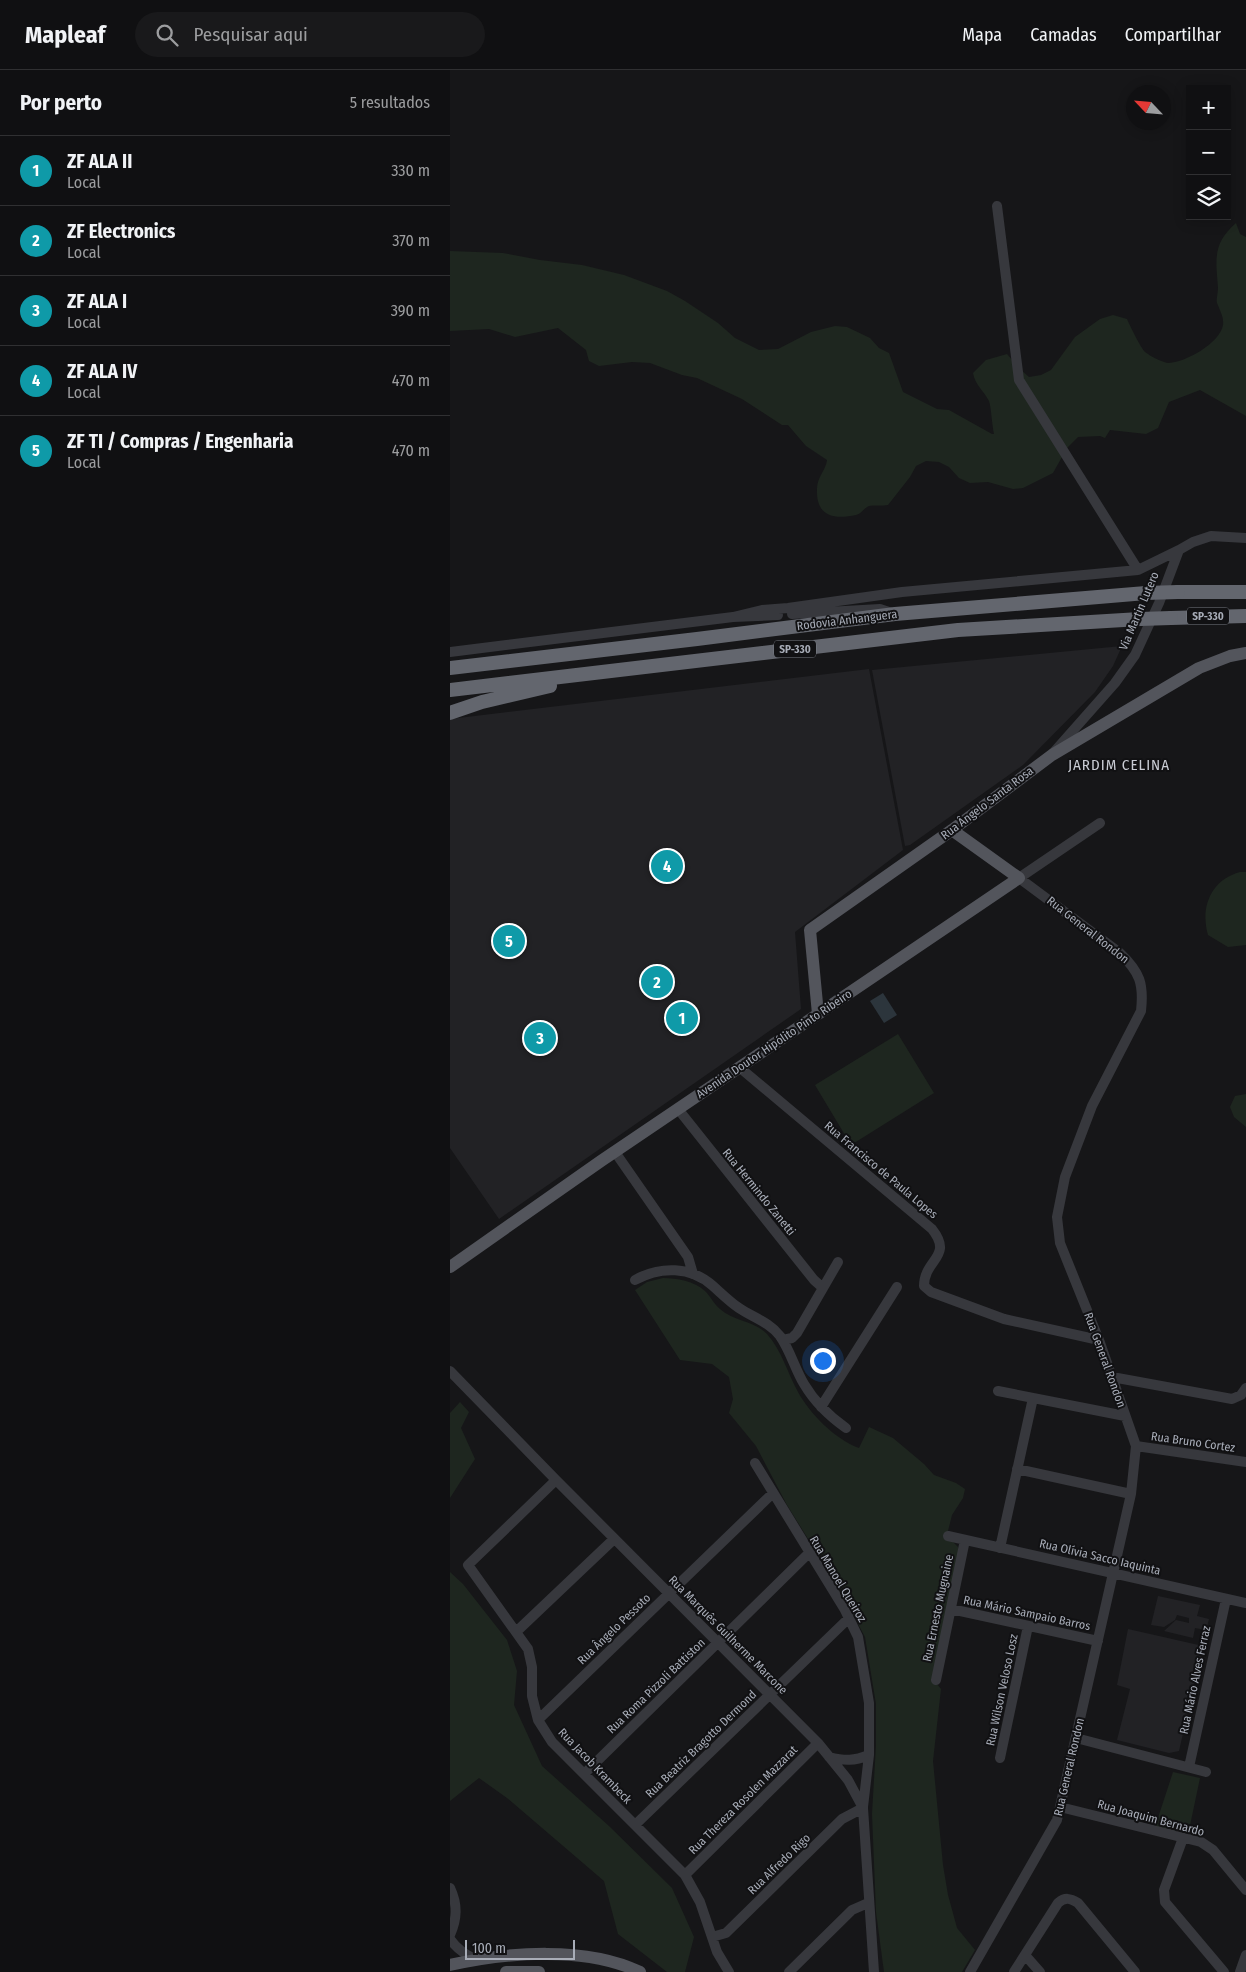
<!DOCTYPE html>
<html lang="pt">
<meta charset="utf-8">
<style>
body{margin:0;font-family:"Fira Sans Condensed",sans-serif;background:#19191b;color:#f1f3f6}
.controls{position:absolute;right:15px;top:15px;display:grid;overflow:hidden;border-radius:0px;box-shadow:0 2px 12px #0003}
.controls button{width:45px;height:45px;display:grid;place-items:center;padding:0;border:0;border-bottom:1px solid #303032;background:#101012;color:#f1f3f6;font:25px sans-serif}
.compass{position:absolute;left:676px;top:15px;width:45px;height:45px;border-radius:50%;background:#101012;box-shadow:0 2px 12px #0003;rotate:296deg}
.scale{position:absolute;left:15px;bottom:12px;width:110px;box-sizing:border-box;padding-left:5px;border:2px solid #a8adb8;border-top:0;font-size:14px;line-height:18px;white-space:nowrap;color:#a8adb8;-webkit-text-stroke:4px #111113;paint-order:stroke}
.you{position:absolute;left:372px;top:1290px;width:18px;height:18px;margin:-12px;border:4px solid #fff;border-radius:50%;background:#1a73e8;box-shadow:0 0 0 8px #1a73e833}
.badge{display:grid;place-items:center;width:32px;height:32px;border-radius:50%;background:#f2b134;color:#fff;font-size:16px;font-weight:700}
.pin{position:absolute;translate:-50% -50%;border:2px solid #fff;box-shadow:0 1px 5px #0006}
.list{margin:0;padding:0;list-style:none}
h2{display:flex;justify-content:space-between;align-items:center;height:65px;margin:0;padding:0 20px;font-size:21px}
h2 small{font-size:16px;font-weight:400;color:#9c9d9f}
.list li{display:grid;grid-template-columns:32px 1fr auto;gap:15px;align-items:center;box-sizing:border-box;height:70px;padding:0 20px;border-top:1px solid #303032}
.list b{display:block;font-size:19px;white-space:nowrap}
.list p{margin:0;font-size:16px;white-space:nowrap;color:#9c9d9f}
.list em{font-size:16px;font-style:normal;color:#9c9d9f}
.icon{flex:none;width:28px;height:28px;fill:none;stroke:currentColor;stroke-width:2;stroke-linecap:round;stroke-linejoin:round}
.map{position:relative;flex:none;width:796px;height:1902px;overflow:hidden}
header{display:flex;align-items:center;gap:30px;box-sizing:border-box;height:70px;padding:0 25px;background:#101012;border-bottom:1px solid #303032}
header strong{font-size:24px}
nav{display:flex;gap:28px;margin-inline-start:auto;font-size:18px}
.search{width:350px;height:45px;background:#19191b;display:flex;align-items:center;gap:12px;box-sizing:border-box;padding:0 18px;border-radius:28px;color:#9c9d9f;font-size:19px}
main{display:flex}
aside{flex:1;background:#101012}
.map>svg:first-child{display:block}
.built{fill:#222225}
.green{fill:#1e261f}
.water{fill:#2c353c}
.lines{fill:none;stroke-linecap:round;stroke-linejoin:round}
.minor{stroke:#37383d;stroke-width:10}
.major{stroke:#53555c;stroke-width:12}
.highway{stroke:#63666e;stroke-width:14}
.highway-bridge{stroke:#63666e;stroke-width:14}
.labels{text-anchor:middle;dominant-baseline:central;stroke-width:4;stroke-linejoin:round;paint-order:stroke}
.shield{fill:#111113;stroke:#7b7e86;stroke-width:1}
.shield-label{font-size:11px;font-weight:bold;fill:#a8adb8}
.street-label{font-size:12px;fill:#a8adb8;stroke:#111113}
.quarter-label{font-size:15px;letter-spacing:1px;fill:#c9ccd4;stroke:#111113}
</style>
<header>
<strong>Mapleaf</strong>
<div class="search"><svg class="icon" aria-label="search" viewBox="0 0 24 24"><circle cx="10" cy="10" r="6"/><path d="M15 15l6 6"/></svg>Pesquisar aqui</div>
<nav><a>Mapa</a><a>Camadas</a><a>Compartilhar</a></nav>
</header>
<main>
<aside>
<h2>Por perto<small>5 resultados</small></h2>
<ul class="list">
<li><span class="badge" style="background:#0f9aa8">1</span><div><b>ZF ALA II</b><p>Local</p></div><em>330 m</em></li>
<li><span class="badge" style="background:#0f9aa8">2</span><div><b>ZF Electronics</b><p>Local</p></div><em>370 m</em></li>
<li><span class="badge" style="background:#0f9aa8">3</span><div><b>ZF ALA I</b><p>Local</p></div><em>390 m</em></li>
<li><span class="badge" style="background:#0f9aa8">4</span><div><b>ZF ALA IV</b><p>Local</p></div><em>470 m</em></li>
<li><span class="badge" style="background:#0f9aa8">5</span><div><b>ZF TI / Compras / Engenharia</b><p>Local</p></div><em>470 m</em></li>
</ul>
</aside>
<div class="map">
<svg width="796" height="1902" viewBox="0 0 796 1902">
<rect width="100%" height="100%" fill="#161618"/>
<!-- built -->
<path class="built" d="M672,576L663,596L645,622L573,695L460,775L455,776L422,600Z
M419,599L453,780L345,862L351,939L49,1149L0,1078V649Z
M708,1526L750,1535L747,1546L759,1549L756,1560L745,1558L743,1568L714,1561L726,1550L739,1553V1548L727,1545L725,1550L714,1557L701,1555Z
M678,1559L753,1576L729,1681L719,1683L667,1670L680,1619L667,1615Z"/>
<!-- green -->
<path class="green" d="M786,153L790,164L796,167V346L750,320L719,332L708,358L696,364L660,360L655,368L650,366L628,367L617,378L603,403L573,418L563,419L538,412L520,413L509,408L499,397L489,392L476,391L466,396L460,407L438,435C433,436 423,435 419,436C414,438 411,444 406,445C383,450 366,446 367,419C367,407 376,400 377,390L356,376L338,355H332L292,329L247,308L232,305L200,293L182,292L149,296L139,291L136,280L108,258L65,267L39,259L0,261V181L53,183L90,190L132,195L174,205L217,221L235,231L268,253L285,268L309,280L328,279L361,262L385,256L397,257L420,268L429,278L439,283L453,322L487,339L499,340L542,364H544C542,355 541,336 539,331C534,321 525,315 523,303L536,290L557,284L570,299L579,307L591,305L601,300L625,267L650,249L663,245L677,249C680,256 691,278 695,282C700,286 713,293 719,293C736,292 770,273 773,255C774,247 770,241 767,233C766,229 768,223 768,218C766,190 762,174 786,153Z
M790,802H796V875L778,877L758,865C750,837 761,810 790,802Z
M448,964L484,1023L401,1075L365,1015Z
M796,1024V1057L784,1047L780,1037L785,1026Z
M213,1208C227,1208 244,1211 255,1221C261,1227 264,1234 270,1239C283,1251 305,1251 317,1264C332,1281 337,1302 348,1322C360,1344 385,1369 409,1378L419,1357L443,1368L474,1394L484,1405L506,1413L515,1419L513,1428L502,1445L496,1469L502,1471L508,1477V1484L482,1608L491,1619L483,1691L493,1795L498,1825L507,1858L525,1880L512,1902H434L426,1842L422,1744L426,1675V1634L415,1567L390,1520L337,1435L306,1376L279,1343L283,1329L279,1307L262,1294L230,1290L185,1220L197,1212Z
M10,1332L19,1342L11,1358L25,1389L0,1428V1343Z
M0,1502L13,1514L57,1570L67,1601L64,1635L92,1696L159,1756L222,1818L244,1867L235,1902H217L168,1864L154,1811L57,1728L29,1708L0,1731Z
M723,1702L750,1708L738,1765L705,1757Z"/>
<!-- water -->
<path class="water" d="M433,923L447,945L434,953L420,931Z"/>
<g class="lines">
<!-- minor -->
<path class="minor" d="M547,136L569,310L688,500
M342,544L430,539L442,543
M283,547L312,540L338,538L452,522L688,500L729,480
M0,582L283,547L328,545
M604,682L665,613L685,585L709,533L729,480L743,472L761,466L796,468
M289,997L482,1159C504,1187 474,1189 474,1216L481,1222L554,1249L649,1270
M228,1039L364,1210L373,1218
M165,1082L238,1187L243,1204
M185,1210C210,1196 241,1196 263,1216C272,1224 280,1232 289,1238C304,1248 319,1252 330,1266C340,1280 345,1299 354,1314C364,1331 379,1346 396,1358
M333,1270L342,1268L347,1263L388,1192
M0,1301L106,1410L368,1673L398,1710L413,1738L424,1902
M662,1307L782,1329L791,1325L796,1318
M548,1321L675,1346
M371,1337L447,1217
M686,1376L796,1392
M305,1393L395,1540L408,1567L419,1633V1685L413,1737
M567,1399L681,1424
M106,1410L18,1495L78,1579L82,1597V1626L88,1650L102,1672L235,1805L250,1832L267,1882L279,1902
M498,1466L796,1533
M550,1478L583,1328
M501,1539L648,1571
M66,1562L164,1469
M486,1610L515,1470
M88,1650L322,1424
M626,1668L756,1702
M379,1687C395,1691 404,1691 419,1685
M550,1688L578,1556
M739,1697L776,1529
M134,1704L359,1483
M610,1737L751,1772L763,1780L796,1820
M185,1755L399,1548
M733,1768L714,1820L715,1832L774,1902
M235,1805L368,1673
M0,1818C8,1835 7,1849 0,1865
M262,1867L276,1863L392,1749L413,1738
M0,1869C7,1879 14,1884 25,1889
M575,1885L590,1902
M339,1902L402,1840L418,1833
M520,1902L607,1750L681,1424L686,1376L649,1270L610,1173L607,1147L615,1107L642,1036L691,941C694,914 690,902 670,883L569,808L650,753
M564,1902L608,1833C615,1827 620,1828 628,1833L685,1902
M790,1902L796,1885"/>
<!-- major -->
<path class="major" d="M368,944L360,860L502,760L602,685L749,598L780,586L796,583
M0,1197L151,1091L569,808L502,760
M0,1895C57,1882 137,1876 190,1902
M56,1902H89"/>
<!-- highway -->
<path class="highway" d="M728,522H796
M721,548L796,546
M0,598L247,569L445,544L696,523
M0,620L508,560L690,549
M0,643L32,632L100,616"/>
<!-- highway-bridge -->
<path class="highway-bridge" d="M696,523L728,522
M690,549L721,548"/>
</g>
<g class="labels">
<!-- shield labels -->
<g class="shield">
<rect x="737" y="537.5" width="42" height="17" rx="4"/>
<rect x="324" y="570.5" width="42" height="17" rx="4"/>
</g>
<g class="shield-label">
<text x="758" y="546">SP-330</text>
<text x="345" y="579">SP-330</text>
</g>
<!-- street labels -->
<g class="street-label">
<text transform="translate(689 541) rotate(-67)">Via Martin Lutero</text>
<text transform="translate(397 550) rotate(-7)">Rodovia Anhanguera</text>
<text transform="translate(537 733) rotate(-37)">Rua Ângelo Santa Rosa</text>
<text transform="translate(638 860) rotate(38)">Rua General Rondon</text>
<text transform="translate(324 974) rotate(-34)">Avenida Doutor Hipólito Pinto Ribeiro</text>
<text transform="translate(431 1100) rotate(40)">Rua Francisco de Paula Lopes</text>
<text transform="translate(309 1122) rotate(51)">Rua Hermindo Zanetti</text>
<text transform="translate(655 1290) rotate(70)">Rua General Rondon</text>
<text transform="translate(743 1372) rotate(8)">Rua Bruno Cortez</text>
<text transform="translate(650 1487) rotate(13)">Rua Olívia Sacco Iaquinta</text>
<text transform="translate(388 1509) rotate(59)">Rua Manoel Queiroz</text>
<text transform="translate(488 1538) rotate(-78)">Rua Ernesto Mugnaine</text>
<text transform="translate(577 1543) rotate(12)">Rua Mário Sampaio Barros</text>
<text transform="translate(164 1559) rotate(-44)">Rua Ângelo Pessoto</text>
<text transform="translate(278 1565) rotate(45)">Rua Marquês Guilherme Marcone</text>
<text transform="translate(745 1610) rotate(-78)">Rua Mário Alves Ferraz</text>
<text transform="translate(206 1616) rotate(-44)">Rua Roma Pizzoli Battiston</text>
<text transform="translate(552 1620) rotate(-78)">Rua Wilson Veloso Losz</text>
<text transform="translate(251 1674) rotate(-44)">Rua Beatriz Bragotto Dermond</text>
<text transform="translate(145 1696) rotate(46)">Rua Jacob Krambeck</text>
<text transform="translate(619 1697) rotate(-77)">Rua General Rondon</text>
<text transform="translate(293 1730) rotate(-45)">Rua Thereza Rosolen Mazzarat</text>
<text transform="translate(701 1748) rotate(15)">Rua Joaquim Bernardo</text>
<text transform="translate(329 1794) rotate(-44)">Rua Alfredo Rigo</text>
</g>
<!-- quarter labels -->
<g class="quarter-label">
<text x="669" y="695">JARDIM CELINA</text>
</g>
</g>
</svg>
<div class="controls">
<button>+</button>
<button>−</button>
<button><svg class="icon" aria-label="layers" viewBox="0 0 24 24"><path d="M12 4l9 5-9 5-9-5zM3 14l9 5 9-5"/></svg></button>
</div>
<svg class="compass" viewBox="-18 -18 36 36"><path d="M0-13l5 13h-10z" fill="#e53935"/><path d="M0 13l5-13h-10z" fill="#9c9d9f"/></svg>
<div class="scale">100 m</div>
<div class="you"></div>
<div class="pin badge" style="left:232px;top:948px;background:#0f9aa8">1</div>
<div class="pin badge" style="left:207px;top:912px;background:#0f9aa8">2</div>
<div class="pin badge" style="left:90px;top:968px;background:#0f9aa8">3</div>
<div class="pin badge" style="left:217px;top:796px;background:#0f9aa8">4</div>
<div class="pin badge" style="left:59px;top:871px;background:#0f9aa8">5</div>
</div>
</main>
